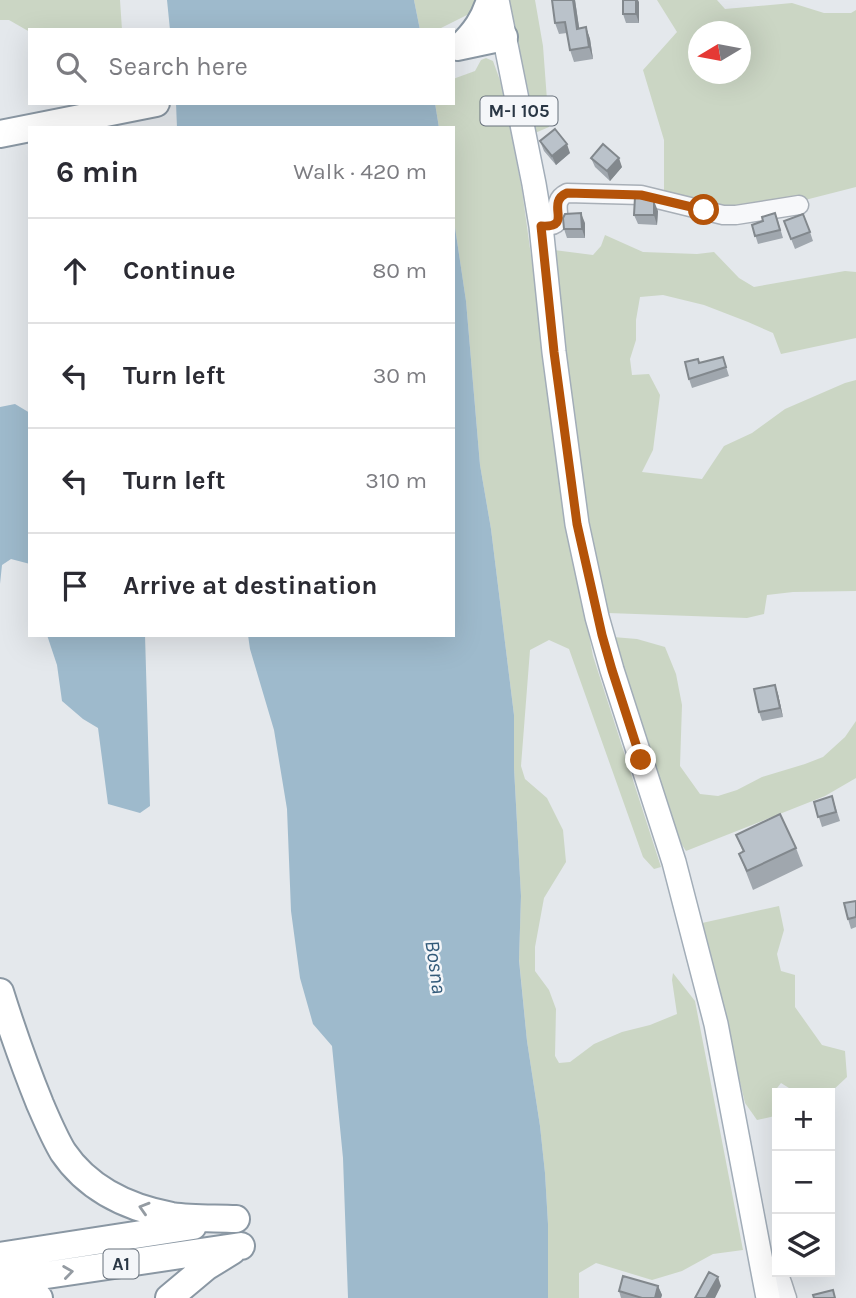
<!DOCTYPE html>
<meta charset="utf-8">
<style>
body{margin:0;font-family:Karla,sans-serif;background:#f2f2f3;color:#2b2b33}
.controls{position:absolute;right:21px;bottom:21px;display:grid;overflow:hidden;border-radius:0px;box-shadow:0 7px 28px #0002}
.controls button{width:63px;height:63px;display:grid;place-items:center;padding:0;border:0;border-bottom:2px solid #e1e1e2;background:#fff;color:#2b2b33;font:35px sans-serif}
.compass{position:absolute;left:688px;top:21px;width:63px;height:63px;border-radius:50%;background:#fff;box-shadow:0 7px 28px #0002;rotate:260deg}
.stop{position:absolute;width:21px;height:21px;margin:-16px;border:5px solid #b45309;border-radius:50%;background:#fff}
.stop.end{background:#b45309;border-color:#fff;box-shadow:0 2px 7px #0008}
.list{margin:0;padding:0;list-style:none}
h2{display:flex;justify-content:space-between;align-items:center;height:91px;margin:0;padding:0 28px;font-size:30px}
h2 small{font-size:23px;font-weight:400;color:#7c7c81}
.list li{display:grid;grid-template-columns:46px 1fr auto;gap:21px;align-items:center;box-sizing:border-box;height:105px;padding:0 28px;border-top:2px solid #e1e1e2}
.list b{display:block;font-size:26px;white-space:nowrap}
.list em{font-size:23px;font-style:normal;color:#7c7c81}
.icon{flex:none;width:38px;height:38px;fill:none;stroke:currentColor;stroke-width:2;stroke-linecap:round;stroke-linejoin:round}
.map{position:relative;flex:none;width:856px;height:1298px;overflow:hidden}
.search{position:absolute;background:#fff;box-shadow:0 7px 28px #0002;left:28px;top:28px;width:427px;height:77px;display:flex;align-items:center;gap:18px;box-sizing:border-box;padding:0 24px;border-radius:0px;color:#7c7c81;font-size:26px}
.panel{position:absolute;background:#fff;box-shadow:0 7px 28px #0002;left:28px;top:126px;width:427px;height:511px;border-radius:0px}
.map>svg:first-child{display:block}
.green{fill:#cbd6c4;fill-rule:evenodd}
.water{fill:#9ebacc}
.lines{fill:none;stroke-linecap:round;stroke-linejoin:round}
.minor-casing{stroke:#a8afb7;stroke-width:21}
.major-casing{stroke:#a2adb8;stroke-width:26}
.highway-casing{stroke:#8a97a3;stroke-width:30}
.minor{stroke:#f7f8fa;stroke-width:18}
.major{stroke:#fff;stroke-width:23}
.highway{stroke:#fff;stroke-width:26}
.wall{fill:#a0a7ae}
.shaded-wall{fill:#82888d}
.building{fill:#bac2ca;stroke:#82888d;stroke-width:2}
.oneway{stroke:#949ba2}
.route{stroke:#b45309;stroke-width:9}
.labels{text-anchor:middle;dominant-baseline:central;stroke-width:5;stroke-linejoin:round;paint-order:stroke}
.shield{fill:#f4f6f9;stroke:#67707b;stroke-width:2}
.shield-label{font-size:18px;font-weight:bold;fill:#2a3745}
.water-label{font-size:21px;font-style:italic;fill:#335b7a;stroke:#f4f6f9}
</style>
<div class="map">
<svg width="856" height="1298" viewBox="0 0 856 1298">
<rect width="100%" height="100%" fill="#e4e8ec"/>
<!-- green -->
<path class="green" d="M0,0H120L122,30H30V32L9,20H0Z
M414,0H483V7L439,29L420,30Z
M508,0H535L543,46L549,127L535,133L529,94Z
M657,0H717L725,9L792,3L824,13H851L856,10V187L805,200L739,209L664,193V140L643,70L677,32ZM698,32H740V74H698Z
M486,58L493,61L502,86L522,190L550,395L560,481L593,656L661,867L654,869L643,857L569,649L549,640L530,650L521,766L525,779L547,798L563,830L566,862L544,898L535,947V971L549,990L556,1009L555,1056L559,1063L570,1062L594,1044L622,1032L650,1025L677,1014L672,980L673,973L695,1001L743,1250L713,1254L682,1271L652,1280L596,1263L579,1273V1298H548V1224L545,1173L540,1126L527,1041L519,959L521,896L514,768V715L491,529L480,465L466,301L453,214V128H439L435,103H453V79L475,71L481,60Z
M605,235L643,252L697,254L714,252L739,278L754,287L845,271L856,272V338L781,354L773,333L748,322L704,305L663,295L640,297L636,320V340L630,359L632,375L649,374L660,395L653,450L642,472L702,479L724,446L752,433L785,409L845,383L856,380V591L793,592L767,595L764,614L747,618L608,613L578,465L554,250L593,255L601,246Z
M613,637L637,639L665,647L676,674L682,705L680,766L700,794L718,796L737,790L762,777L805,764L823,757L845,737L856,721V778L825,796L686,851L678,839Z
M779,906L784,930L777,954L781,971L795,975V1007L822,1045L845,1051L847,1077L830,1093H797L781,1083L774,1092L775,1116L757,1120L745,1103L702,923Z"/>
<!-- water -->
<path class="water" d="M167,0H414L420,30H170Z
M176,103H435L439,128H177Z
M453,214L466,301L480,465L491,529L514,715V768L521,896L519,960L527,1041L540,1126L545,1173L548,1224V1298H348L343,1158L332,1046L313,1024L300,978L291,911L287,809L274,730L250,649L248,635H453Z
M15,404L30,413V564L11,559L2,565L0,584V407Z
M47,635H145L150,806L140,813L108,804L98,728L83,719L62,701L57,665Z"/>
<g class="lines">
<defs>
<path id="minor" d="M541,226C575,228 544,204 567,193L641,195L723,215H736L799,205
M762,1267C782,1269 781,1282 787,1298"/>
<path id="major" d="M497,0L534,184L541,226L554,352L577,524L597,617L612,670L674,862L716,1024L768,1298"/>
<path id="highway" d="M461,46C475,32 484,20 490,0
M457,47L504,37
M0,134L156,103
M0,992C12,1030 25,1067 40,1104C47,1120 54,1137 63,1152C88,1189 129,1208 172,1216C192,1219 215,1218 236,1219
M0,1256L193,1226
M0,1282L241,1246
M0,1287L17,1290L39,1298
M169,1298L206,1267L232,1251"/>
</defs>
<!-- minor casing -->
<use href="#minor" class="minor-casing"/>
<!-- major casing -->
<use href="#major" class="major-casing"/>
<!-- highway casing -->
<use href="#highway" class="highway-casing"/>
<!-- minor -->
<use href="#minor" class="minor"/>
<!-- major -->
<use href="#major" class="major"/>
<!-- highway -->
<use href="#highway" class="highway"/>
</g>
<!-- wall -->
<path class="wall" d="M575,0L579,28L586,27L590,39L593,59L574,62L570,50L567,33L559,34L555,23Z
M639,2V23H626L623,14Z
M540,141L570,153L556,165L544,151Z
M591,158L622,167L610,181L595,167Z
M658,211L657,225L638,224L634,215Z
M778,221L783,238L758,244L752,225Z
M784,221L810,232L813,241L795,249Z
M585,223V238H567L564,229Z
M723,357L729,376L692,388L689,379Z
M775,685L778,694L783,717L762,721L759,712Z
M832,796L840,821L822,827L814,802Z
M736,835L796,848L803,866L753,890L739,854L743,852Z
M856,901V927L851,929L848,919Z
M658,1286L662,1295L661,1298H621L619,1291Z"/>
<!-- shaded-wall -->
<path class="shaded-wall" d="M573,0H575L581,40L577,29Z
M636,0H638L639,2V23L636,14Z
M586,27L590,39L593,59L589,47Z
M567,144L570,153L556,165L552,156Z
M619,158L622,167L610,181L607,171Z
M654,201L658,211L657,225L654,215Z
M581,213L585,223V238L582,229Z
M775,685L778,694L783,717L780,708Z
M718,1277L721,1286L715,1298H706Z
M658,1286L662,1295L661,1298H655Z"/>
<!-- building -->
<path class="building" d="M552,0H573L577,29L586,27L589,47L570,50L565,22L555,23Z
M623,0H636V14H623Z
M555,129L567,144L552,156L540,141Z
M603,144L619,158L607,171L591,158Z
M635,197L654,201V215H634Z
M581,213L582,229H564L563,218L565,214Z
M775,213L780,230L755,236L752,225L763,221L762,217Z
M803,214L810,232L791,239L784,221Z
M723,357L726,367L689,379L685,362L698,359L699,363Z
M775,685L780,708L759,712L754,689Z
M832,796L836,812L818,817L814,802Z
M780,814L796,848L747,871L739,854L744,851L736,835Z
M856,901V917L848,919L844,903Z
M709,1272L718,1277L706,1298H695Z
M623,1276L658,1286L655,1298H642L619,1291Z
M833,1290L835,1298H814L813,1295Z"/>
<!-- one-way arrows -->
<defs><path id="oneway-chevron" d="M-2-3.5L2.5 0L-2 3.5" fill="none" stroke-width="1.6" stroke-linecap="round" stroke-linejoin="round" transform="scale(1.75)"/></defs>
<g class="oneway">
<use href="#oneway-chevron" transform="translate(144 1208) rotate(-163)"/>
<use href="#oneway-chevron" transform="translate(68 1272) rotate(-8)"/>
</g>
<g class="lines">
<!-- route -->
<path class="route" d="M641,760L612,670L602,635L577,524L554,352L541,226C575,228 544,203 567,193L641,195L704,210"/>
</g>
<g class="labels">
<!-- shield labels -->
<g class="shield">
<rect x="480.5" y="96.5" width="77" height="29" rx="5"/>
<rect x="103.5" y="1249.5" width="35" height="29" rx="5"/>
</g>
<g class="shield-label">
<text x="519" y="111">M-I 105</text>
<text x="121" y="1264">A1</text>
</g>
<!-- water labels -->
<g class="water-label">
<text transform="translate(436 967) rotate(82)">Bosna</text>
</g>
</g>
</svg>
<div class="controls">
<button>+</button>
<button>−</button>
<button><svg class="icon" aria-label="layers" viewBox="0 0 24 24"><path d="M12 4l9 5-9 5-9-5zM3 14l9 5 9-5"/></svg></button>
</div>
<svg class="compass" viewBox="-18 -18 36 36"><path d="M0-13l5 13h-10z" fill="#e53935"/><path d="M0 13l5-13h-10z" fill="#7c7c81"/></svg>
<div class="stop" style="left:704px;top:210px"></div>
<div class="stop end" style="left:641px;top:760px"></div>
<div class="search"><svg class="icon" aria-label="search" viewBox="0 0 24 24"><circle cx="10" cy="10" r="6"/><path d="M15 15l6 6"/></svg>Search here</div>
<section class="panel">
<h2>6 min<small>Walk · 420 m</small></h2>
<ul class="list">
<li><svg class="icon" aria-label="ahead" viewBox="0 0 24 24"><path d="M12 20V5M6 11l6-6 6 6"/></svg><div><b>Continue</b></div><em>80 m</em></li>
<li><svg class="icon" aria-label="left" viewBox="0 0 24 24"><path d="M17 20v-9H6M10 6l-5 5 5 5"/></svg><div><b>Turn left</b></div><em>30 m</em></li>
<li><svg class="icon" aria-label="left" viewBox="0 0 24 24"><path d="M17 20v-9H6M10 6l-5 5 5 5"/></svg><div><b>Turn left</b></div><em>310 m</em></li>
<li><svg class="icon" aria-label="arrive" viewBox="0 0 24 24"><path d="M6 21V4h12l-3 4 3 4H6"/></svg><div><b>Arrive at destination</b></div></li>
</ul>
</section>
</div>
